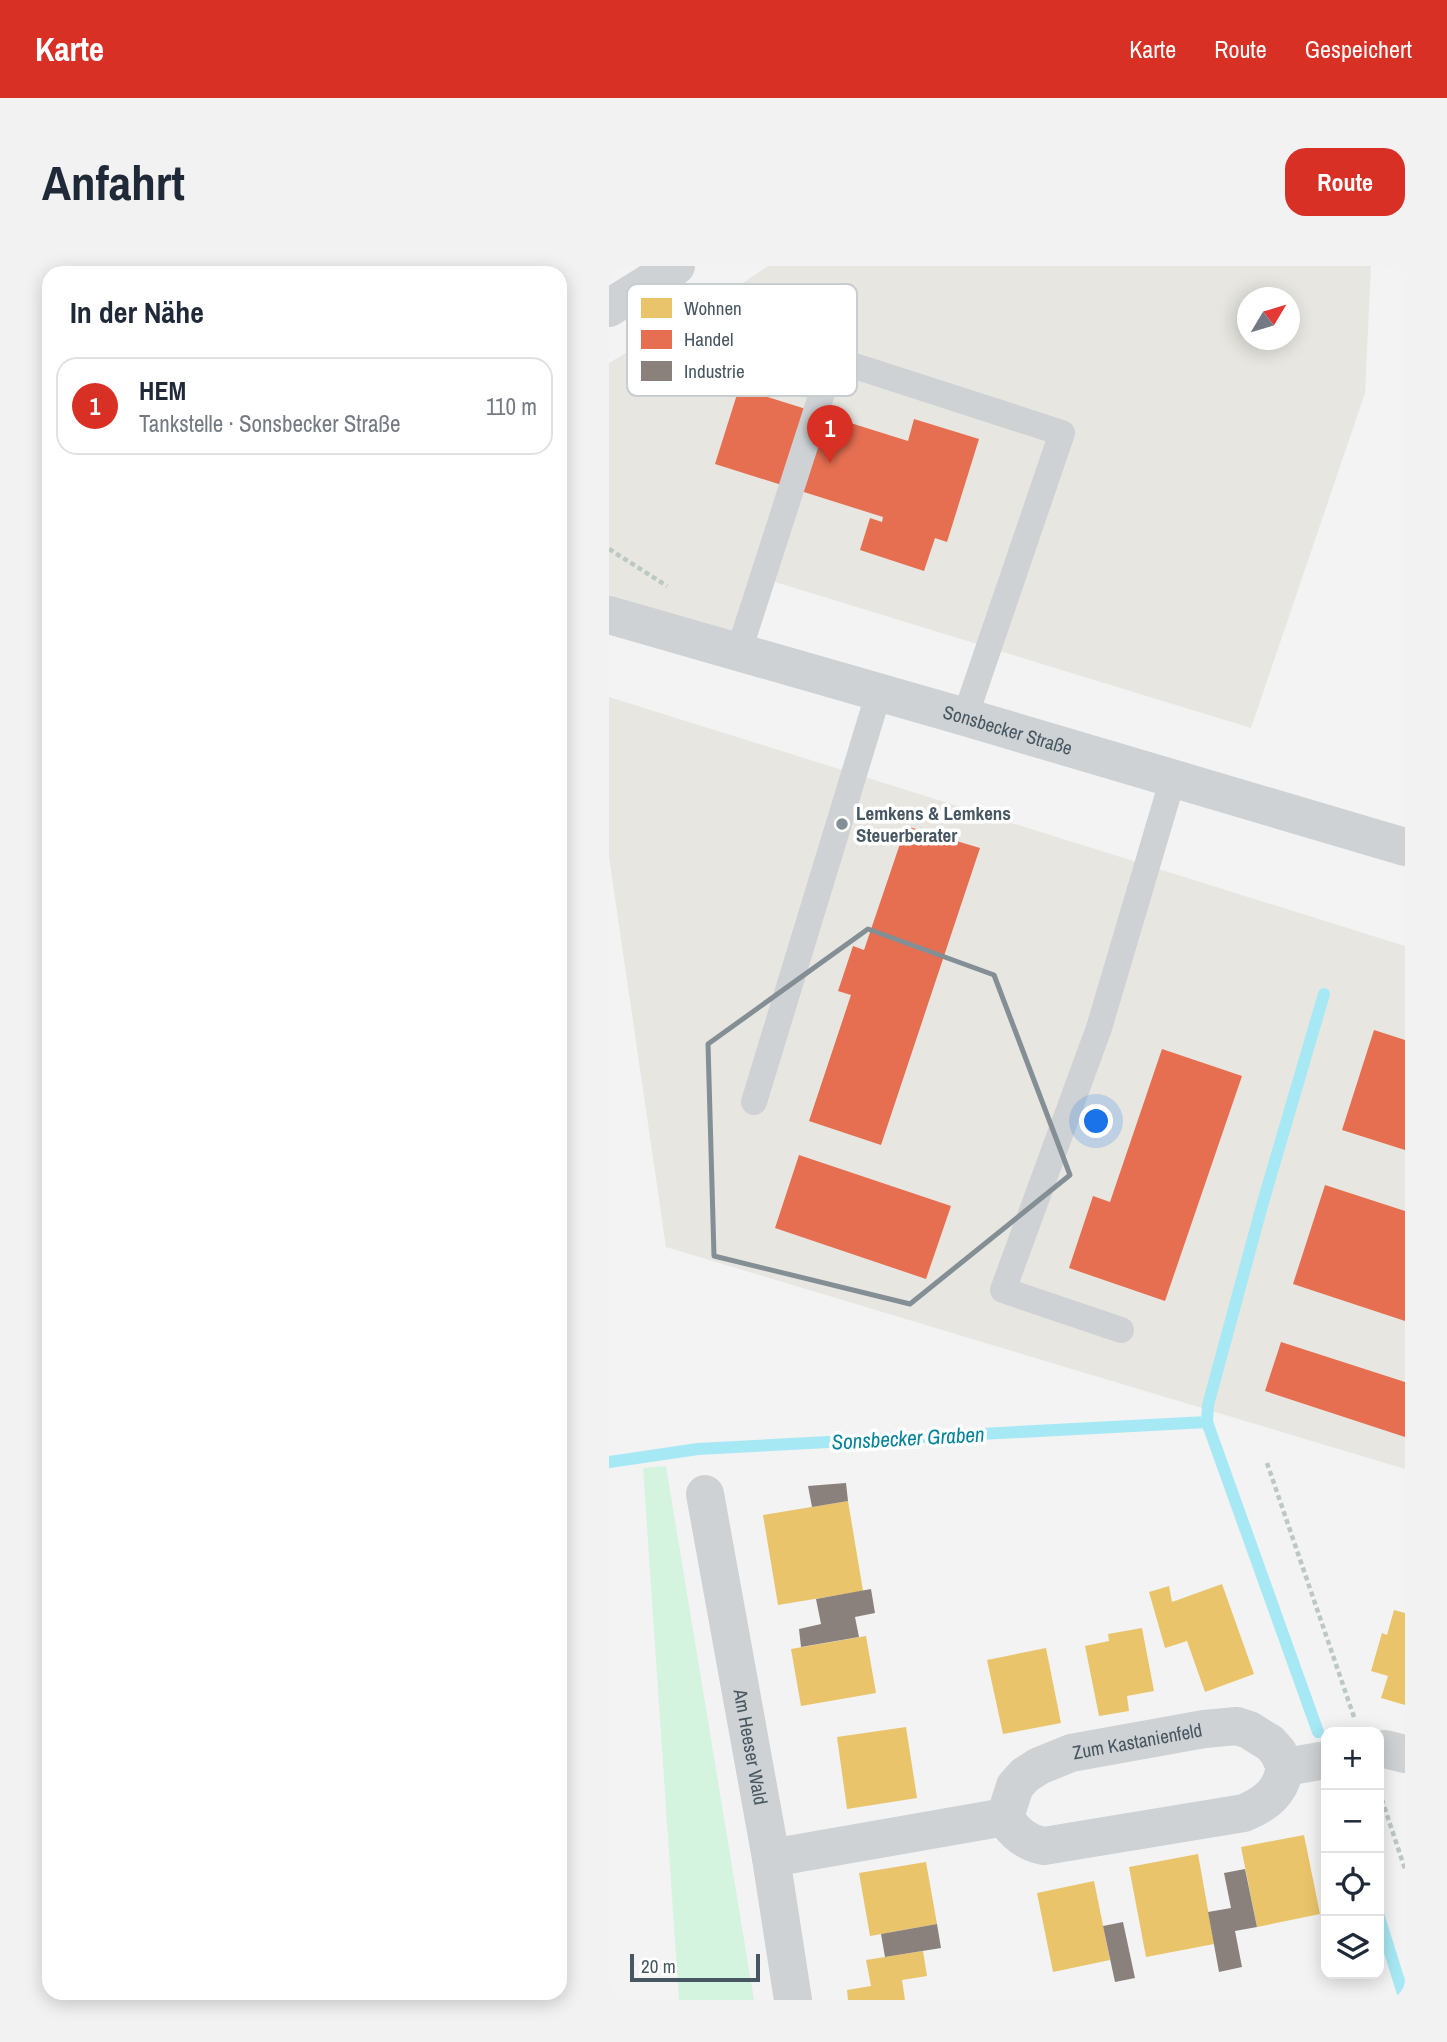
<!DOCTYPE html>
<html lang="de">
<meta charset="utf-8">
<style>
body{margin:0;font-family:"Archivo Narrow",sans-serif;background:#f2f2f3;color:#1f2937}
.controls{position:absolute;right:21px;bottom:21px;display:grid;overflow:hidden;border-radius:14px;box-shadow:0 4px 18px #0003}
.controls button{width:63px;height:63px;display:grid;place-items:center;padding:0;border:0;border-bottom:2px solid #e0e1e3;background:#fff;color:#1f2937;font:35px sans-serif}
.compass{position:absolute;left:628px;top:21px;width:63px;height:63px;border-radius:50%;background:#fff;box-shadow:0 4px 18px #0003;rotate:52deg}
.scale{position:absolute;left:21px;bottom:18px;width:130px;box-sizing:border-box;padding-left:7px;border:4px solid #475762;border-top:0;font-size:19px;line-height:24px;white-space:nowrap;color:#475762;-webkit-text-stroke:5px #fff;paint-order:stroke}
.you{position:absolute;left:488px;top:856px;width:24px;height:24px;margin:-18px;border:5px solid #fff;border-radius:50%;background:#1a73e8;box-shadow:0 0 0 10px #1a73e833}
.badge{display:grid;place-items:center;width:46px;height:46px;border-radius:50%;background:#d93025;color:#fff;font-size:23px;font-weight:700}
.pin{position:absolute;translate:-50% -58px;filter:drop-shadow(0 2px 4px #0008)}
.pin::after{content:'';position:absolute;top:37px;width:24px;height:21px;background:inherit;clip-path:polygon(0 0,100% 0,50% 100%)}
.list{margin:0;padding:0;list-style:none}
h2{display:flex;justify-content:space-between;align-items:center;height:91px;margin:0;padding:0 28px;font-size:30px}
h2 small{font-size:23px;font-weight:400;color:#747a83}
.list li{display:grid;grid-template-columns:46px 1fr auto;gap:21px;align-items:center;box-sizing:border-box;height:98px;margin:0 14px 14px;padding:0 14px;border:2px solid #e0e1e3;border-radius:21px}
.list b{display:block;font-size:26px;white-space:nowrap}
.list p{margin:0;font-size:23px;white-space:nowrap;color:#747a83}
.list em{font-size:23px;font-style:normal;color:#747a83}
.icon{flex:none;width:38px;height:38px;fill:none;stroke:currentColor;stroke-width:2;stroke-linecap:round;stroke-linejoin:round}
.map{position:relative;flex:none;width:796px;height:1734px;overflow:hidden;border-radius:21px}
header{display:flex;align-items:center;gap:42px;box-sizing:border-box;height:98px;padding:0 35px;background:#d93025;color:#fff}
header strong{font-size:33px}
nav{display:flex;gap:38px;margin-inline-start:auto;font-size:24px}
.intro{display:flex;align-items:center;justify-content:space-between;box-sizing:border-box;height:168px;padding:0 42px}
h1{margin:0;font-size:49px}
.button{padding:18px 32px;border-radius:21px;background:#d93025;color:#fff;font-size:24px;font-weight:700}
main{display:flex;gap:42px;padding:0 42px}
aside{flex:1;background:#fff;border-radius:21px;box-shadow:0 4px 18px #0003}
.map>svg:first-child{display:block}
.commercial{fill:#e7e6e1;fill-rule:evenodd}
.green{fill:#d5f4e0}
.homes{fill:#e9c46a}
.shops{fill:#e76f51}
.industry{fill:#8a817c}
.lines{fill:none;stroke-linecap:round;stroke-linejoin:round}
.stream{stroke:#a7e8f5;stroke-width:12}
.path{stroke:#bbc8c3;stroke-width:4.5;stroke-dasharray:5 3.5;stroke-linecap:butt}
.service{stroke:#ced2d4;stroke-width:26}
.minor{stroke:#ced2d4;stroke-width:38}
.tertiary{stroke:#ced2d4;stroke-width:38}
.secondary{stroke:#ced2d5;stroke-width:38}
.marked{fill:none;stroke:#838e95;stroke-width:5;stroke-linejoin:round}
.poi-dot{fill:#838e95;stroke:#fff;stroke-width:2.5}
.labels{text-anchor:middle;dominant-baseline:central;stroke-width:7;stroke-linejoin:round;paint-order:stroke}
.street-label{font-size:19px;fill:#475762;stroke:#fff}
.poi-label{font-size:19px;font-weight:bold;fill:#475762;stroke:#fff;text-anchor:start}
.water-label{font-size:21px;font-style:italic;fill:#03829a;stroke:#fff}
.key{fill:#fff;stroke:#c8cdd0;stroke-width:2}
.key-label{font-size:19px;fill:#475762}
</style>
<header>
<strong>Karte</strong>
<nav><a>Karte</a><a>Route</a><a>Gespeichert</a></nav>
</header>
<div class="intro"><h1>Anfahrt</h1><a class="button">Route</a></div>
<main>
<aside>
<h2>In der Nähe<small></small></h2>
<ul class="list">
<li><span class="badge">1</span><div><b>HEM</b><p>Tankstelle · Sonsbecker Straße</p></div><em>110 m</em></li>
</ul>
</aside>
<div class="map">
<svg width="796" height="1734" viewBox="0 0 796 1734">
<rect width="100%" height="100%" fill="#f3f3f3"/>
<!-- commercial -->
<path class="commercial" d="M159,0H762L756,127L642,462L153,312L130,385L0,349V97L119,27ZM638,32H680V74H638Z
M0,431L796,680V1203L57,981L0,591Z"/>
<!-- green -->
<path class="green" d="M57,1200L145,1734H70L34,1202Z"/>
<!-- homes -->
<path class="homes" d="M239,1235L254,1325L169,1339L154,1249Z
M613,1318L645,1408L596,1426L578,1375L556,1382L540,1326L560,1320L563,1336Z
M785,1344L796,1347V1439L772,1432L779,1410L762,1405L773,1367L778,1369Z
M533,1362L545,1425L518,1430L520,1445L490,1450L476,1380L500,1375L499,1368Z
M257,1370L267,1427L192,1440L182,1383Z
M437,1382L452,1457L394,1468L378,1394Z
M297,1461L308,1532L238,1543L228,1471Z
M695,1569L711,1648L648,1661L632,1581Z
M589,1588L605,1678L537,1691L520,1601Z
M317,1596L328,1658L261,1670L250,1607Z
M485,1615L501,1694L444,1706L428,1627Z
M314,1685L318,1710L293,1714L296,1734H239L238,1724L262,1720L257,1694Z"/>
<!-- shops -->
<path class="shops" d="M130,122L299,175L305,153L370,173L338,276L326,272L315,305L251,284L261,252L273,256L274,251L106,198Z
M297,560L371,582L272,879L200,855L242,729L229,725L244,680L255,684Z
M765,764L796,774V884L733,864Z
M553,783L633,810L556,1035L460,1002L484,930L501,936Z
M190,889L342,940L317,1013L166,962Z
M716,919L796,945V1055L684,1018Z
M672,1076L796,1116V1171L656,1125Z"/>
<!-- industry -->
<path class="industry" d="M237,1217L239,1235L203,1241L199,1220Z
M262,1323L266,1347L246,1351L250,1371L192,1381L190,1363L212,1358L207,1333Z
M636,1603L648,1661L626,1665L633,1701L610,1706L599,1646L622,1642L615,1607Z
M514,1656L526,1712L506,1716L494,1660Z
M328,1658L332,1682L276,1691L272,1668Z"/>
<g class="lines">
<!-- stream -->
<path class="stream" d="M598,1156L599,1139L654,936L715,728
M0,1196L89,1183L598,1156L709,1466
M770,1651L796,1734"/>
<!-- path -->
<path class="path" d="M0,283L58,320
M658,1197L745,1451
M770,1525L796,1603"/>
<!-- service -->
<path class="service" d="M130,385L224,93L453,167L356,451
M145,836L270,426
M512,1064L394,1024L490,762L564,512"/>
<!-- minor -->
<g class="minor">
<path id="s1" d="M96,1228L162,1592L184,1734"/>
<path d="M770,1484L776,1483L796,1488"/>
<path id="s2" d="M396,1551L406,1520L416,1509L430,1500L462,1487L595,1463L628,1460L640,1464L661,1477L669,1486L676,1501"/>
<path d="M162,1592L396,1551C404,1566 418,1577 435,1580L635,1547C657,1538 672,1526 676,1501L717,1494"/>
</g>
<!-- tertiary -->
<path class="tertiary" id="s3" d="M0,349L356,451L796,581"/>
<!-- secondary -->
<path class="secondary" d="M0,42L67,0"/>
</g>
<!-- marked area -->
<path class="marked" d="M259,663L385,709L461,909L301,1038L105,990L99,778Z"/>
<!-- markers -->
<circle class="poi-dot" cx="233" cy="558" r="7"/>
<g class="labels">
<!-- street labels -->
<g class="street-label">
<text stroke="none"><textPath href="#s3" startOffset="415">Sonsbecker Straße</textPath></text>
<text stroke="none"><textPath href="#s2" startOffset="166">Zum Kastanienfeld</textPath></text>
<text stroke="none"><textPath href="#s1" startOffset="257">Am Heeser Wald</textPath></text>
</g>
<!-- poi labels -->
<g class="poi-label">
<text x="247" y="547">Lemkens &amp; Lemkens<tspan x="247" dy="22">Steuerberater</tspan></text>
</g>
<!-- water labels -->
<g class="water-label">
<text transform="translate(299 1172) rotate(-3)">Sonsbecker Graben</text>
</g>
</g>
<!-- legend -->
<rect x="18" y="18" width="230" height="112" rx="10" class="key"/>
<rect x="32" y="32" width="31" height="20" fill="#e9c46a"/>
<rect x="32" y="64" width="31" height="19" fill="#e76f51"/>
<rect x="32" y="95" width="31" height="20" fill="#8a817c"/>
<g class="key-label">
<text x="75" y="49">Wohnen</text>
<text x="75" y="80">Handel</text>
<text x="75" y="112">Industrie</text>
</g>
</svg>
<div class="controls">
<button>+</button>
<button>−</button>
<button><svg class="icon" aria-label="locate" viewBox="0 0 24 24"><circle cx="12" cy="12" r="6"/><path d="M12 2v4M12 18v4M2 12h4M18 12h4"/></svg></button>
<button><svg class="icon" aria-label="layers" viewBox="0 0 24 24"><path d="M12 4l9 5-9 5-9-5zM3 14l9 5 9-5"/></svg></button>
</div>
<svg class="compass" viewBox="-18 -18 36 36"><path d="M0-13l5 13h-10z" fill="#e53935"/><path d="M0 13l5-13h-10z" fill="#747a83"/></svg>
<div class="scale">20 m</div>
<div class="you"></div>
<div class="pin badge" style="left:221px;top:197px">1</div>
</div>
</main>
